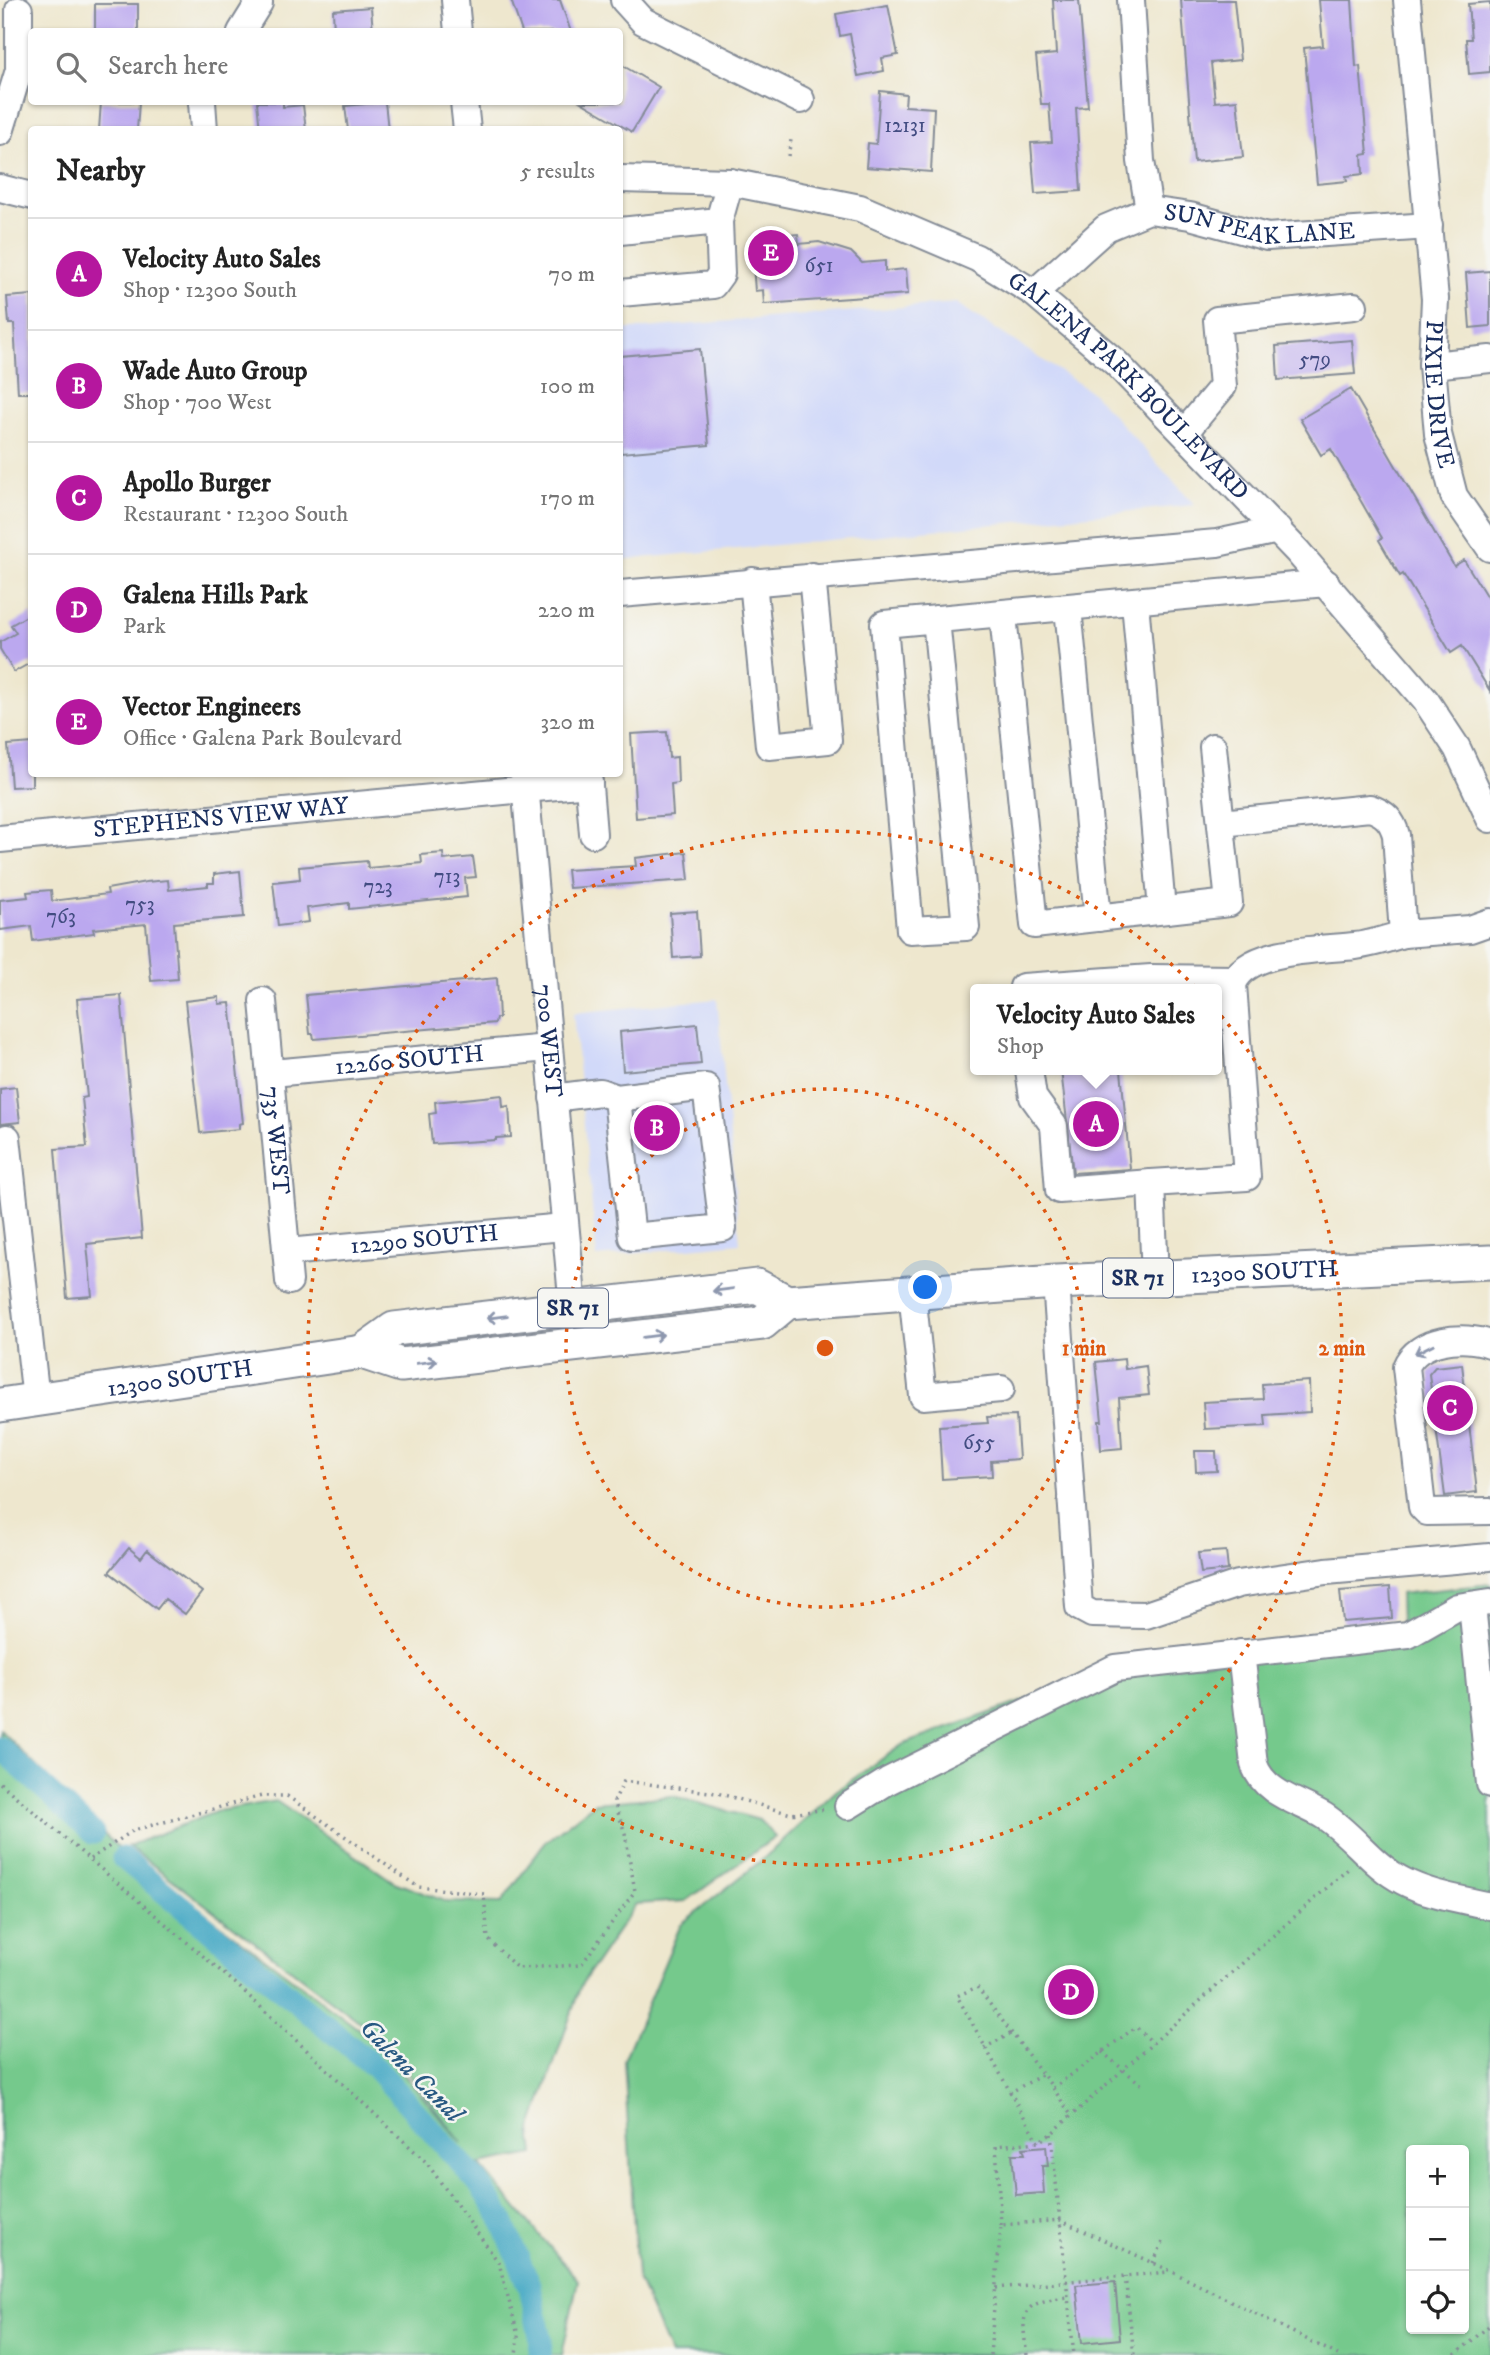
<!DOCTYPE html>
<meta charset="utf-8">
<style>
body{margin:0;font-family:"IM FELL DW Pica",serif;background:#f2f2f2;color:#222}
.controls{position:absolute;right:21px;bottom:21px;display:grid;overflow:hidden;border-radius:7px;box-shadow:0 2px 5px #0004}
.controls button{width:63px;height:63px;display:grid;place-items:center;padding:0;border:0;border-bottom:2px solid #e0e0e0;background:#fff;color:#222;font:35px sans-serif}
.you{position:absolute;left:926px;top:1288px;width:24px;height:24px;margin:-18px;border:5px solid #fff;border-radius:50%;background:#1a73e8;box-shadow:0 0 0 10px #1a73e833}
.badge{display:grid;place-items:center;width:46px;height:46px;border-radius:50%;background:#b5179e;color:#fff;font-size:23px;font-weight:700}
.pin{position:absolute;translate:-50% -50%;border:4px solid #fff;box-shadow:0 2px 7px #0006}
.popup{position:absolute;left:970px;top:984px;width:252px;height:91px;box-sizing:border-box;display:grid;place-content:center;border-radius:7px;background:#fff;filter:drop-shadow(0 2px 5px #0005);font-size:23px;white-space:nowrap;color:#767676}
.popup b{font-size:26px;color:#222}
.popup::after{content:'';position:absolute;left:50%;top:100%;margin-left:-14px;border:14px solid transparent;border-top-color:#fff}
.list{margin:0;padding:0;list-style:none}
h2{display:flex;justify-content:space-between;align-items:center;height:91px;margin:0;padding:0 28px;font-size:30px}
h2 small{font-size:23px;font-weight:400;color:#767676}
.list li{display:grid;grid-template-columns:46px 1fr auto;gap:21px;align-items:center;box-sizing:border-box;height:112px;padding:0 28px;border-top:2px solid #e0e0e0}
.list b{display:block;font-size:26px;white-space:nowrap}
.list p{margin:0;font-size:23px;white-space:nowrap;color:#767676}
.list em{font-size:23px;font-style:normal;color:#767676}
.icon{flex:none;width:38px;height:38px;fill:none;stroke:currentColor;stroke-width:2;stroke-linecap:round;stroke-linejoin:round}
.map{position:relative;flex:none;width:1490px;height:2355px;overflow:hidden}
.search{position:absolute;background:#fff;box-shadow:0 2px 5px #0004;left:28px;top:28px;width:595px;height:77px;display:flex;align-items:center;gap:18px;box-sizing:border-box;padding:0 24px;border-radius:7px;color:#767676;font-size:26px}
.panel{position:absolute;background:#fff;box-shadow:0 2px 5px #0004;left:28px;top:126px;width:595px;height:651px;border-radius:7px}
.map>svg:first-child{display:block}
.built{fill:#d1d9f9}
.green{fill:#75c98c;stroke:#487c75;stroke-width:2;fill-rule:evenodd}
.lines{fill:none;stroke-linecap:round;stroke-linejoin:round}
.canal{stroke:#44a8c4;stroke-width:23}
.building{fill:#bba8ef}
.minor-casing{stroke:#848b96;stroke-width:30}
.major-casing{stroke:#848b96;stroke-width:37}
.path{stroke:#848b96;stroke-width:3.5;stroke-dasharray:2 5;stroke-linecap:butt}
.minor{stroke:#fff;stroke-width:26}
.major{stroke:#fff;stroke-width:33}
.oneway{stroke:#8d97ae}
.ring{fill:none;stroke:#de5710;stroke-width:3.5;stroke-dasharray:3.5 7}
.labels{text-anchor:middle;dominant-baseline:central;stroke-width:5;stroke-linejoin:round;paint-order:stroke}
.number-label{font-size:21px;fill:#434d82}
.shield{fill:#f6f6f2;stroke:#5d6b8a;stroke-width:2}
.shield-label{font-size:23px;font-weight:bold;fill:#1b2f5e}
.street-label{font-size:24px;fill:#1b2f5e;stroke:#f6f6f2}
.water-label{font-size:26px;font-style:italic;fill:#295982;stroke:#f6f6f2}
.centre{fill:#de5710;stroke:#f6f6f2;stroke-width:3.5}
.ring-label{font-size:21px;text-anchor:middle;font-weight:bold;fill:#de5710;stroke:#f6f6f2;stroke-width:5;stroke-linejoin:round;paint-order:stroke}
</style>
<div class="map">
<svg width="1490" height="2355" viewBox="0 0 1490 2355">
<rect width="100%" height="100%" fill="#f6f6f2"/>
<filter id="ink" filterUnits="userSpaceOnUse"><feTurbulence type="fractalNoise" baseFrequency=".0143" numOctaves="2"/><feDisplacementMap in="SourceGraphic" scale="14" xChannelSelector="R" yChannelSelector="G"/><feConvolveMatrix kernelMatrix="1 2 1 2 8 2 1 2 1" color-interpolation-filters="sRGB"/></filter>
<filter id="wash" filterUnits="userSpaceOnUse"><feTurbulence type="fractalNoise" baseFrequency=".00686" numOctaves="4" result="noise"/><feDisplacementMap in="SourceGraphic" scale="28" xChannelSelector="R" yChannelSelector="G"/><feGaussianBlur stdDeviation="1.57" result="paint"/><feColorMatrix in="noise" values="0 0 0 0 0 0 0 0 0 0 0 0 0 0 0 0 0 1.4 0 .05"/><feComposite in="paint" operator="in"/></filter>
<g filter="url(#wash)">
<rect width="100%" height="100%" fill="#eee7ce"/>
<!-- built -->
<path class="built" d="M956,303L1093,393L1195,505L620,560V330Z
M717,999L740,1243L597,1257L573,1013Z"/>
<!-- green -->
<path class="green" d="M1490,1584V2355H671L637,2277L624,2060L681,1924L762,1860L836,1791L902,1745L1051,1691L1401,1624L1400,1594ZM1411,2150H1464V2329H1411Z
M0,1730L115,1845L377,2043L462,2143L381,2038L128,1846L218,1811L276,1801L394,1882L447,1902L501,1903L545,1842L595,1803L673,1796L759,1820L775,1837L686,1901L636,1904L581,1985L531,2130L534,2154L479,2164L578,2280L562,2355H0Z"/>
<g class="lines">
<!-- canal -->
<path class="canal" d="M0,1748L93,1833
M123,1858L376,2068L478,2182L501,2217L530,2287L541,2340L540,2355"/>
</g>
<g id="blocks">
<!-- building -->
<path class="building" d="M511,0H560L571,32H522Z
M1053,0H1079L1088,107L1076,108L1081,191L1035,194L1031,143L1052,142L1049,104H1041L1036,56L1056,54Z
M1181,0H1234L1240,60L1211,63L1215,102L1237,100L1243,157L1194,162Z
M1319,0H1352L1356,67L1360,66L1368,154L1362,155L1363,174L1346,176L1347,181L1317,184L1304,48L1323,46Z
M1490,2V72L1469,74L1466,39H1471L1468,4Z
M95,4H138V32H95Z
M888,5L898,55L882,58L884,71L858,76L850,34L840,36L836,14Z
M371,7L373,32H334L333,10Z
M620,64L659,87L632,132L581,102H620Z
M880,91L906,94L905,106L934,108L931,172L866,167L868,143L876,144Z
M101,102H139L137,130H99Z
M257,102H283V107L303,105L306,130H260Z
M385,102L388,130H348L345,106Z
M798,234L799,244L819,242L851,252L862,263L885,261V271L906,269L908,294L764,304L763,290L755,291L751,238Z
M1490,271V326L1470,328L1466,273Z
M32,295V393H18L14,324H9L7,297Z
M1352,340L1355,374L1278,380L1276,346Z
M700,349L709,445L621,453L620,356Z
M1351,389L1454,566L1464,560L1490,602V691L1462,646L1451,653L1403,574L1400,576L1379,540L1382,538L1331,449L1321,455L1300,419Z
M32,613V662L14,672L0,649V642L16,633L11,625Z
M667,732L669,758L677,757L678,783L671,784L673,815L636,818L631,734Z
M32,743V786L11,787L8,745Z
M686,852L689,880L569,888L567,870L636,866L635,858Z
M443,853L444,860L473,857L476,877L465,878L467,897L349,909V903L307,908L309,922L278,926L273,882L300,879L299,867L367,861L368,868L422,863L421,855Z
M240,871L244,917L174,923L178,979L151,981L146,924L93,929L94,933L33,941L31,926L0,930V900L28,897L27,892L51,890L52,901L108,894L107,889L146,882L168,880L169,890L208,886V883H214V874Z
M697,911L700,956L673,958L670,913Z
M497,978L499,1018H496L495,1023L314,1039L313,1034H310L306,995Z
M121,995L142,1238L87,1244L92,1296L67,1298L55,1149L87,1147L82,1098L87,1097L77,999Z
M219,997V1004L230,1003L243,1123L239,1124V1129L200,1133L185,1001Z
M697,1024L701,1064L623,1071L620,1032Z
M1061,1070H1121L1130,1169L1073,1173Z
M16,1087L20,1122L0,1124V1089Z
M502,1095L503,1107L509,1106L511,1137L496,1138V1140L432,1144L429,1114L436,1113L435,1102Z
M1124,1359L1125,1369L1146,1366L1149,1395L1119,1398L1122,1448L1101,1450L1099,1421H1102L1096,1362Z
M1462,1364L1477,1492L1445,1496L1429,1374L1435,1367Z
M1309,1381L1310,1412L1265,1415L1266,1426L1205,1429L1203,1402L1263,1399L1262,1384Z
M1016,1416L1019,1459L991,1461L992,1476L942,1479L939,1426L988,1423L987,1417Z
M1195,1451H1216L1217,1471L1196,1472Z
M129,1548L141,1558L147,1550L202,1592L185,1614L165,1599L157,1609L109,1572Z
M1226,1551L1228,1570L1201,1573L1198,1553Z
M1390,1587L1392,1618L1343,1622L1340,1591Z
M1046,2146L1048,2166H1042L1044,2193L1016,2195L1012,2154H1025L1023,2148Z
M1115,2282L1120,2339L1082,2343L1076,2285Z"/>
</g>
</g>
<g filter="url(#ink)">
<use href="#blocks" fill-opacity="0" stroke="#848b96" stroke-width="2"/>
<g class="lines">
<defs>
<g id="minor">
<path d="M455,0L458,32"/>
<path d="M624,0L643,21L801,100"/>
<path d="M1131,0L1141,161L1149,210"/>
<path id="s1" d="M1407,0L1435,299L1432,365L1438,434L1454,496L1490,548"/>
<path d="M241,32L259,3"/>
<path d="M202,102L204,130"/>
<path d="M464,102L467,130"/>
<path d="M0,132L19,70V10"/>
<path id="s2" d="M620,179L730,182L860,208L977,258L1034,293L1116,363L1297,551L1426,701L1457,748L1490,819"/>
<path d="M0,188L32,196"/>
<path d="M620,231L719,221"/>
<path d="M620,293L713,285L721,274L719,221L730,182"/>
<path id="s3" d="M1034,293L1106,228L1149,210L1190,216L1267,237L1429,226"/>
<path d="M1432,365L1490,359"/>
<path d="M1184,433L1223,386L1217,320L1354,306"/>
<path d="M753,581L769,746L828,740L812,576"/>
<path d="M620,594L1217,543L1278,530"/>
<path d="M1135,602L1162,910"/>
<path d="M1068,608L1098,918"/>
<path d="M1003,615L1034,925L1229,903L1213,747"/>
<path d="M936,619L966,927L910,930L884,624L1326,583"/>
<path id="s4" d="M524,774L573,1308"/>
<path d="M588,774L593,834"/>
<path d="M1221,823L1370,808C1385,813 1392,820 1396,835L1403,934L1470,929L1490,922"/>
<path id="s5" d="M0,839L589,783"/>
<path d="M1023,989V987L1151,978L1235,979"/>
<path id="s6" d="M263,1001L289,1281"/>
<path d="M1029,1070L1033,1097L1054,1126L1059,1190L1151,1183"/>
<path id="s7" d="M272,1073L548,1048"/>
<path d="M553,1098L600,1092L617,1098L632,1237L723,1228L706,1087L617,1098"/>
<path d="M7,1138L36,1400"/>
<path id="s8" d="M287,1252L564,1227"/>
<path d="M1155,1278L1151,1183L1247,1177L1233,984C1247,948 1322,950 1355,946C1372,944 1387,939 1403,934"/>
<path d="M1056,1282L1079,1607L1092,1614L1146,1615L1238,1584L1326,1571L1490,1557"/>
<path d="M912,1292L923,1396L1001,1389"/>
<path d="M1490,1344C1464,1334 1417,1339 1406,1367L1422,1507L1427,1512L1490,1511"/>
<path d="M1472,1605L1490,1784"/>
<path d="M1241,1653L1254,1764C1264,1794 1299,1801 1324,1816C1352,1834 1373,1866 1403,1881C1430,1895 1461,1899 1490,1906"/>
<path d="M848,1806L888,1781L1115,1668L1408,1635L1457,1607L1490,1602"/>
</g>
<g id="major">
<path d="M362,1352L401,1365L762,1323L787,1302"/>
<path id="s9" d="M0,1405L362,1352L394,1329L757,1286L787,1302L1056,1282L1490,1262"/>
</g>
</defs>
<!-- minor casing -->
<use href="#minor" class="minor-casing"/>
<!-- major casing -->
<use href="#major" class="major-casing"/>
<!-- path -->
<path class="path" d="M788,156L791,140
M0,1783L236,1984L426,2162L499,2263L518,2335L516,2355
M90,1859L134,1830L262,1796H287L418,1887L484,1894L488,1939L517,1968L581,1965L635,1891L625,1833L614,1801L624,1781L717,1793L791,1814L826,1809
M984,2048L1012,2033
M1102,2052L1142,2085
M1053,2088L1071,2115
M1009,2093L1042,2075
M1051,2134L1074,2355
M1038,2142L957,1996L977,1987L1053,2088L1136,2027L1153,2043
M1001,2225L996,2146L1038,2142L1051,2134L1348,1869
M1153,2263L1163,2242
M1125,2276L1134,2355
M996,2288L1168,2272
M990,2355L1001,2225L1060,2220L1171,2271L1338,2355
M1027,2355C1020,2310 1022,2302 1068,2297
M1455,2355L1490,2325"/>
<!-- minor -->
<use href="#minor" class="minor"/>
<!-- major -->
<use href="#major" class="major"/>
</g>
<!-- one-way arrows -->
<defs><path id="oneway-shaft" d="M-6 0H5M1.5-3L5.5 0L1.5 3" fill="none" stroke-width="1.6" stroke-linecap="round" stroke-linejoin="round" transform="scale(1.75)"/></defs>
<g class="oneway">
<use href="#oneway-shaft" transform="translate(723 1290) rotate(173)"/>
<use href="#oneway-shaft" transform="translate(497 1317) rotate(173)"/>
<use href="#oneway-shaft" transform="translate(653 1336) rotate(-7)"/>
<use href="#oneway-shaft" transform="translate(1424 1349) rotate(153)"/>
<use href="#oneway-shaft" transform="translate(427 1362) rotate(-7)"/>
</g>
</g>
<!-- distance rings -->
<g class="ring">
<circle cx="825" cy="1348" r="259"/>
<circle cx="825" cy="1348" r="517"/>
</g>
<g class="labels">
<!-- number labels -->
<g class="number-label">
<text x="905" y="126">12131</text>
<text x="819" y="266">651</text>
<text x="1315" y="360">579</text>
<text x="447" y="877">713</text>
<text x="378" y="887">723</text>
<text x="140" y="905">753</text>
<text x="61" y="917">763</text>
<text x="979" y="1443">655</text>
</g>
<!-- shield labels -->
<g class="shield">
<rect x="1103" y="1258.5" width="70" height="39" rx="5"/>
<rect x="538" y="1288.5" width="70" height="39" rx="5"/>
</g>
<g class="shield-label">
<text x="1138" y="1278">SR 71</text>
<text x="573" y="1308">SR 71</text>
</g>
<!-- street labels -->
<g class="street-label">
<text stroke="none"><textPath href="#s3" startOffset="256">SUN PEAK LANE</textPath></text>
<text stroke="none"><textPath href="#s2" startOffset="569">GALENA PARK BOULEVARD</textPath></text>
<text stroke="none"><textPath href="#s1" startOffset="396">PIXIE DRIVE</textPath></text>
<text stroke="none"><textPath href="#s5" startOffset="222">STEPHENS VIEW WAY</textPath></text>
<text stroke="none"><textPath href="#s4" startOffset="268">700 WEST</textPath></text>
<text stroke="none"><textPath href="#s7" startOffset="138">12260 SOUTH</textPath></text>
<text stroke="none"><textPath href="#s6" startOffset="140">735 WEST</textPath></text>
<text stroke="none"><textPath href="#s8" startOffset="138">12290 SOUTH</textPath></text>
<text stroke="none"><textPath href="#s9" startOffset="1283">12300 SOUTH</textPath></text>
<text stroke="none"><textPath href="#s9" startOffset="182">12300 SOUTH</textPath></text>
</g>
<!-- water labels -->
<g class="water-label">
<text transform="translate(411 2071) rotate(45)">Galena Canal</text>
</g>
</g>
<circle cx="825" cy="1348" r="10" class="centre"/>
<g class="ring-label">
<text x="1084" y="1355">1 min</text>
<text x="1342" y="1355">2 min</text>
</g>
</svg>
<div class="controls">
<button>+</button>
<button>−</button>
<button><svg class="icon" aria-label="locate" viewBox="0 0 24 24"><circle cx="12" cy="12" r="6"/><path d="M12 2v4M12 18v4M2 12h4M18 12h4"/></svg></button>
</div>
<div class="you"></div>
<div class="pin badge" style="left:1096px;top:1124px">A</div>
<div class="popup"><b>Velocity Auto Sales</b>Shop</div>
<div class="pin badge" style="left:657px;top:1128px">B</div>
<div class="pin badge" style="left:1450px;top:1408px">C</div>
<div class="pin badge" style="left:1071px;top:1992px">D</div>
<div class="pin badge" style="left:771px;top:253px">E</div>
<div class="search"><svg class="icon" aria-label="search" viewBox="0 0 24 24"><circle cx="10" cy="10" r="6"/><path d="M15 15l6 6"/></svg>Search here</div>
<section class="panel">
<h2>Nearby<small>5 results</small></h2>
<ul class="list">
<li><span class="badge">A</span><div><b>Velocity Auto Sales</b><p>Shop · 12300 South</p></div><em>70 m</em></li>
<li><span class="badge">B</span><div><b>Wade Auto Group</b><p>Shop · 700 West</p></div><em>100 m</em></li>
<li><span class="badge">C</span><div><b>Apollo Burger</b><p>Restaurant · 12300 South</p></div><em>170 m</em></li>
<li><span class="badge">D</span><div><b>Galena Hills Park</b><p>Park</p></div><em>220 m</em></li>
<li><span class="badge">E</span><div><b>Vector Engineers</b><p>Office · Galena Park Boulevard</p></div><em>320 m</em></li>
</ul>
</section>
</div>
